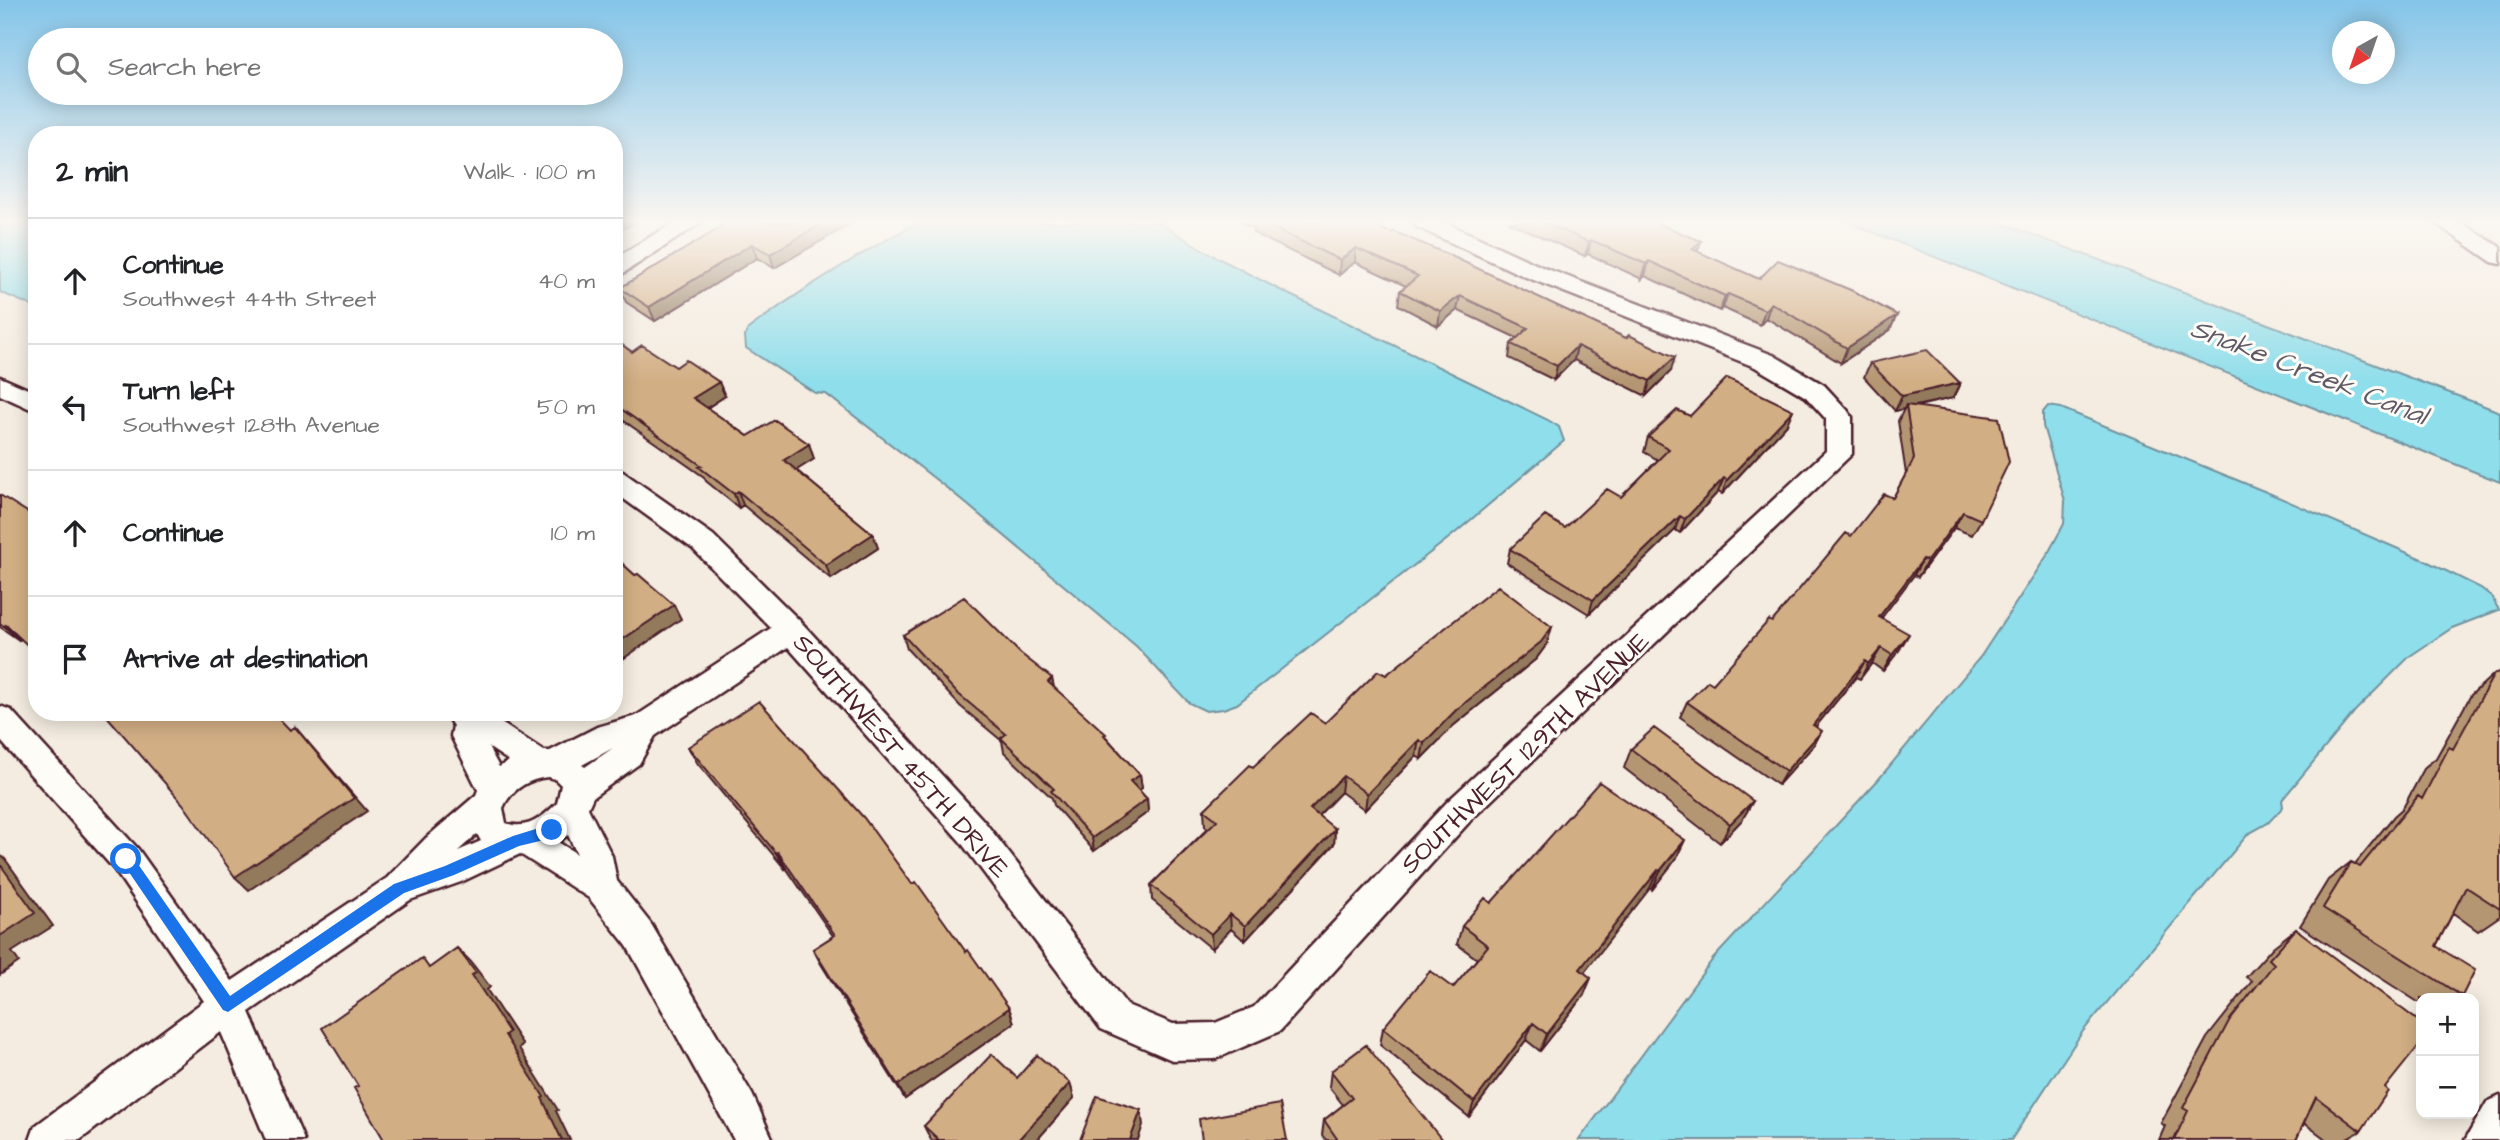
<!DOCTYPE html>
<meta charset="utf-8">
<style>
body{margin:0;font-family:"Architects Daughter",sans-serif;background:#f2f2f2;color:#202124}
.controls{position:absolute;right:21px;bottom:21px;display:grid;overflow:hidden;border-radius:14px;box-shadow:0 4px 18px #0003}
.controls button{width:63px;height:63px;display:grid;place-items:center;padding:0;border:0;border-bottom:2px solid #e0e0e0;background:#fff;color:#202124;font:35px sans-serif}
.compass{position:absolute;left:2332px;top:21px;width:63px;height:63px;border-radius:50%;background:#fff;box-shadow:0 4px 18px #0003;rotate:220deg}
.stop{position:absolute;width:21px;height:21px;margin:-16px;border:5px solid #1a73e8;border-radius:50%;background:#fff}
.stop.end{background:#1a73e8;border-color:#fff;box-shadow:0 2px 7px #0008}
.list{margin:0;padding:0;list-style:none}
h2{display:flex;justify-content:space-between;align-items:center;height:91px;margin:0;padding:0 28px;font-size:30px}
h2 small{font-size:23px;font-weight:400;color:#757577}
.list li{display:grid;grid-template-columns:46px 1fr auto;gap:21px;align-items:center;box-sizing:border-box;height:126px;padding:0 28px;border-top:2px solid #e0e0e0}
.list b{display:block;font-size:26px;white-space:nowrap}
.list p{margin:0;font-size:23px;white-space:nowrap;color:#757577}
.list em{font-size:23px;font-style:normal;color:#757577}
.icon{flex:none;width:38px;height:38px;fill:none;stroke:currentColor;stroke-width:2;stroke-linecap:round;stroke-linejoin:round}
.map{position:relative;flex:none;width:2500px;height:1140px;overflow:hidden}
.search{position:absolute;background:#fff;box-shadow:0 4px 18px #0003;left:28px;top:28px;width:595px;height:77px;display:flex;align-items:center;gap:18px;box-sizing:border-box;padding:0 24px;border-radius:38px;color:#757577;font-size:26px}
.panel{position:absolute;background:#fff;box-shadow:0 4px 18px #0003;left:28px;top:126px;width:595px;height:595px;border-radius:28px}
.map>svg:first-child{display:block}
.water{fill:#8fdeeb;stroke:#73929e;stroke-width:2}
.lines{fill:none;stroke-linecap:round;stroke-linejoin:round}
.minor-casing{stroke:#4a1f2b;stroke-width:5}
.minor{fill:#fdfcf7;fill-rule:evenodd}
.wall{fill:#b59672;stroke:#4a1f2b;stroke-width:2}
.shaded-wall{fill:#937a5c;stroke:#4a1f2b;stroke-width:2}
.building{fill:#d2ae84;stroke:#4a1f2b;stroke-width:2}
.route{fill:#1a73e8}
.labels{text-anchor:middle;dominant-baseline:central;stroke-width:6;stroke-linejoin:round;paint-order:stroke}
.street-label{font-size:26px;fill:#4a1f2b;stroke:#fdfcf7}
.water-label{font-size:28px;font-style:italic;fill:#5f5865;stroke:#fdfcf7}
</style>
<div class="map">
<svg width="2500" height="1140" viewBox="0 0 2500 1140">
<rect width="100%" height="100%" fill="#f4ece0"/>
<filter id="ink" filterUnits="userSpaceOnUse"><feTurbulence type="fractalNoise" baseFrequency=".0143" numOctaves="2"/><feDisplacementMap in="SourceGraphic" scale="14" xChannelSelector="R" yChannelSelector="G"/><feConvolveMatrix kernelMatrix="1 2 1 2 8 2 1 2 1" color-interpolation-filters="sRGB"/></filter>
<g filter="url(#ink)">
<!-- water -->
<path class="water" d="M0,222H37V308L0,292Z
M919,222H1158L1210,254L1288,294L1548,420L1559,427L1564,441L1454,534L1237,704L1223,709L1206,711L1189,703L1136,646L957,496L826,394L815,393L746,348L745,336L748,329C803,288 859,254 919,222Z
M1847,222H1999L2500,412V482Z
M2048,406L2061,408L2271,494L2424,560L2481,588L2491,596L2499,610L2452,628L2410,656L2355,711L2282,800L2283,807L2268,823L2248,834L2083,1031L2011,1140H1579L1713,959L1878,780L1981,656L2046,557L2064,524L2065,501L2043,426V412Z"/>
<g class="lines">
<defs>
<path id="minor" d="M675,222H702L622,274L614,276V259Z
M1414,222H1444L1542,267L1773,355L1824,385L1848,411L1852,417V454L1471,820L1280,1031L1215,1059L1172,1060L1101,1029L960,841L788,647L655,736L639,764L593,797L588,808L612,856L617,881L651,924L752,1094L773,1140H734L627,946L589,898L520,854L461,882L410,900L249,1012L304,1140H266L221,1032L80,1140H30L35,1126L204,1001L114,869L0,740V706L11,710L138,849L232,981L387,878L426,838L476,795L478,790L451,736L453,726L444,712H478L498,721L544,751H550L597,727L636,716L771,628L693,549L614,492V470L623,472L713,535L801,622L984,821L1127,1005L1173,1024L1215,1023L1254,1007L1449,800L1826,451V419L1806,397L1755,367L1526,277L1417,227ZM488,747L509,761L499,767ZM613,748L585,767L582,765ZM548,777L555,779L561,785L557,803C543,817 527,831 506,823L503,808C511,789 529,779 548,777ZM477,834L481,841L458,851ZM568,835L577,854L558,842Z
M2434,222H2460L2500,247V264L2492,262Z
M0,377L37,393V412L0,395Z
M2500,1096V1140H2465L2487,1102Z"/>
</defs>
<!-- minor casing -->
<use href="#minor" class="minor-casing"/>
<!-- minor -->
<use href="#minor" class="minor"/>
</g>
<!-- wall -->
<path class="wall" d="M725,222H854L774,268L757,258L655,321L626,302L620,288L721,228L720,225Z
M1240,222H1367L1671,371L1646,396L1574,360L1554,380L1509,358L1511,344L1517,338L1457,310L1438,326L1398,305L1400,291L1406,286L1355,262L1339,275L1253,233V228Z
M1508,222H1654L1701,241L1697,252L1759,279L1890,330L1841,363L1766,318L1760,325L1723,308L1720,311L1645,276L1642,279L1588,254L1585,256Z
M614,339L632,352L725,396L707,408L748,436L809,444L814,459L796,470L873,534L878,548L831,579L743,505L739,508L706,481L704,477L614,414Z
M1870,363L1960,383L1953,398L1914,407L1981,520L1972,535L1954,528L1918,577L1914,575L1881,618L1900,649L1883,671L1872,663L1860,679L1856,677L1815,727L1813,746L1778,785L1680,717L1687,702L1713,684L1772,622L1851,536L1893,498L1906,474L1898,421L1904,409L1895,411L1864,377Z
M1690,416L1787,424L1722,494L1718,492L1680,533L1675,530L1589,614L1507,563L1510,549L1565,528L1621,497L1658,460L1644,452L1648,437Z
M0,495L21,639L19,640L0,627Z
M903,635L1054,688L1107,738L1140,775L1142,788L1139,790L1147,799L1148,812L1094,851L1054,805L1052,798L1004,752L1002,741L960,706L907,649Z
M1547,644L1536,659L1453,726L1421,759L1416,756L1365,810L1341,792L1318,816L1335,829L1334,844L1245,941L1231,929L1212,949L1152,900L1151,885L1208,828L1205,826L1204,810L1253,767L1325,723L1386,675Z
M2494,674L2500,916L2478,931L2453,913L2436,946L2462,996L2459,998H2421V1004L2300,926L2328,880L2351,862L2355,864L2394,816L2403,808L2425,767L2436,758L2471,695Z
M688,747L912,884L966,952L1009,1008L1014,1023L905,1099L821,964L813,949L833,936L786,868L785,869L698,764Z
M1631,749L1753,801L1742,820L1720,843L1624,768Z
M1676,859L1652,890L1650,888L1584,972V995L1540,1051L1526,1040L1469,1117L1380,1045L1383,1028L1453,988L1477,959L1457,944L1462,926L1491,903Z
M2296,929L2385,1088L2361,1131L2345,1140H2327L2304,1123L2296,1140H2159L2165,1126L2161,1123L2207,1038L2252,981L2246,977L2273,947Z
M1331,1071L1442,1140H1326L1322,1135L1324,1120L1343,1105L1329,1087Z
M1070,1083L1074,1098L1037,1140H931L924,1126Z"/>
<!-- shaded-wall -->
<path class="shaded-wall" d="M614,222H635L614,234Z
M825,222H854L774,268L770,254Z
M1591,240L1588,254L1585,256L1589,242Z
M1701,241L1696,255L1692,249Z
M752,244L757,258L655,321L649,307Z
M1356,248L1355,262L1339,275L1340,260Z
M1649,261L1645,276L1642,279L1646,264Z
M1728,294L1723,308L1720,311L1725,296Z
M1460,296L1457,310L1438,326L1440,311Z
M1771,303L1766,318L1760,325L1765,310Z
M1897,315L1890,330L1841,363L1847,348Z
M1577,346L1574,360L1554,380L1557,366Z
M1675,357L1671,371L1646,396L1650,381Z
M719,382L725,396L699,413L693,398Z
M1960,383L1953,398L1906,408V405L1904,409L1895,411L1902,396Z
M1793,410L1787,424L1722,494L1727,480Z
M809,444L814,459L789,475L784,460Z
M1724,478L1718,492L1680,533L1685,519Z
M738,491L743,505L739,508L734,494Z
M1963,512L1954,528L1918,577L1927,561Z
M1680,516L1675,530L1589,614L1593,600Z
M873,534L878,548L831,579L826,565Z
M1923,559L1914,575L1871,632L1879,617Z
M674,605L681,619L617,663L614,658V645Z
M6,625L21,639L19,640L4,626Z
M1552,627L1547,644L1536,659L1453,726L1421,759L1424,743L1456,710Z
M1909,634L1900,649L1883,671L1892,655Z
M1881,648L1872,663L1860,679L1868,664Z
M1865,661L1856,677L1805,740L1813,725Z
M1052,678L1055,692L1048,682Z
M295,727L367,811L249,890L235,877Z
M1822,731L1813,746L1778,785L1786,771Z
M1419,740L1416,756L1365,810L1367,794Z
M1140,775L1142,788L1132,795L1130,781Z
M1343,776L1341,792L1309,825L1310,809Z
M1147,799L1148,812L1094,851L1092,838Z
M1753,801L1742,820L1720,843L1730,824Z
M1335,829L1334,844L1245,941V926Z
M1685,840L1676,859L1652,890L1660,871Z
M778,852L786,868L785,869L776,853Z
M0,855L5,859L53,926L12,952L19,962L0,975Z
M1658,870L1650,888L1573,987L1580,969Z
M1230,914L1231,929L1212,949L1211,934Z
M457,948L471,962L490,987L487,990L523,1045L519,1048L558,1110L556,1111L570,1140H562Z
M1591,978L1584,995L1540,1051L1547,1034Z
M1009,1008L1014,1023L905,1099L898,1085Z
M1533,1023L1526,1040L1469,1117L1474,1102Z
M1070,1083L1074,1098L1037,1140H1018Z
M1141,1110L1143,1125L1138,1140H1130Z"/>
<!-- building -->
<path class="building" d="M725,222H825L770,254L752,244L649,307L620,288L723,226L720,225Z
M1260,222H1367L1391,233L1393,231L1447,254L1626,338L1629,335L1675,357L1650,381L1577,346L1557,366L1511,344L1528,328L1460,296L1440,311L1400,291L1418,276L1356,248L1340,260Z
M1543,222H1654L1701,241L1692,249L1759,279L1778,260L1853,291L1897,315L1847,348L1771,303L1765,310L1728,294L1725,296L1649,261L1646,264L1591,240L1589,242Z
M614,339L632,352L642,345L676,367L686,360L719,382L693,398L748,436L775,420L809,444L784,460L873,534L826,565L738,491L734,494L699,467L702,466L614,404Z
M1927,350L1960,383L1902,396L1870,363Z
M1727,378L1793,410L1727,480L1724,478L1685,519L1680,516L1593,600L1510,549L1545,516L1565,528L1607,489L1621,497L1669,449L1648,437L1677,410L1690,416Z
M1906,405L1999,418L2009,462L1981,520L1963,512L1927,561L1923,559L1879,617L1909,634L1892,655L1881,648L1868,664L1865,661L1813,725L1822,731L1786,771L1687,702L1708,681L1713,684L1769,620L1772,622L1846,533L1851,536L1884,494L1893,498L1914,459Z
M0,495L37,518V654L6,625L4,626L0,624Z
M614,556L635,575L638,574L674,605L614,645Z
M1498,586L1552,627L1541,642L1456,710L1424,743L1419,740L1367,794L1343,776L1310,809L1335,829L1245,926L1230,914L1211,934L1151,885L1217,820L1204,810L1250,765L1253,767L1311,713L1325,723L1378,671L1386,675Z
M964,597L1020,653L1052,678L1048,682L1106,734L1104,735L1140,775L1130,781L1147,799L1092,838L1051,791L1054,789L1001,738L1006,734L956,692L903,635Z
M2500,671V909L2466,887L2436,946L2475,970L2462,996L2323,908L2351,862L2360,867L2418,796L2422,799L2449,747L2453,749L2494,674Z
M759,701L864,818L912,884L916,882L966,952L968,950L1009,1008L898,1085L813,949L835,935L778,852L776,853L688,747Z
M100,712H273L290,730L295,727L354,798L235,877L183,804L106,715L104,716Z
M1654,728L1753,801L1730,824L1631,749Z
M1599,782L1685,840L1660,871L1658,870L1580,969L1591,978L1547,1034L1533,1023L1474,1102L1383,1028L1430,971L1453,988L1488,946L1462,926L1485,898L1491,903Z
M0,864L35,913L0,936Z
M2296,929L2421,1023V1043L2385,1088L2388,1091L2361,1131L2316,1097L2296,1140H2174L2188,1111L2183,1108L2229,1021L2274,964L2269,959Z
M457,948L476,973L472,975L509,1032L505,1035L544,1097L542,1098L562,1140H384L354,1088L358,1086L322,1028L422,958L429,968Z
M1366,1045L1442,1140H1338L1324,1120L1352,1098L1331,1071Z
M992,1054L1017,1078L1037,1055L1070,1083L1018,1140H939L924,1126Z
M1097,1096L1141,1110L1130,1140H1080Z
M1280,1104L1287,1140H1202L1199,1119Z"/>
</g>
<!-- sky -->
<linearGradient id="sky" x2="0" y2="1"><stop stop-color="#84c5e9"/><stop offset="0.58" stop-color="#faf6f1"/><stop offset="1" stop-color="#faf6f1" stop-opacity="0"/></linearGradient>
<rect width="2500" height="382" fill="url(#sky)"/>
<!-- route -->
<path class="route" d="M552,824L558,830L556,834L544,840L519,846L454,875L404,893L228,1012L223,1010L120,859L122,854H131L230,996L394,884L445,866L513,836Z"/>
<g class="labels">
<!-- street labels -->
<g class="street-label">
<text transform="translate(1525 753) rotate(-44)">SOUTHWEST 129TH AVENUE</text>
<text transform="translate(901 756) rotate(49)">SOUTHWEST 45TH DRIVE</text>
</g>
<!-- water labels -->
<g class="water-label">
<text transform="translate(2309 372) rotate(21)">Snake Creek Canal</text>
</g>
</g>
</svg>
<div class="controls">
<button>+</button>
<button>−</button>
</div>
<svg class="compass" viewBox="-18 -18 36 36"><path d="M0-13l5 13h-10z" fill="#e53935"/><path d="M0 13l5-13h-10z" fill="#757577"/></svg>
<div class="stop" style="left:126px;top:859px"></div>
<div class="stop end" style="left:552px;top:830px"></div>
<div class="search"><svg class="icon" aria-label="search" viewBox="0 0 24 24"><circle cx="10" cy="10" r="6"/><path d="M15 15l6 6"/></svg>Search here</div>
<section class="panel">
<h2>2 min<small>Walk · 100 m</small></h2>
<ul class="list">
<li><svg class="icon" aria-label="ahead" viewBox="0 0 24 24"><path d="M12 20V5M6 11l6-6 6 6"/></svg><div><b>Continue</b><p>Southwest 44th Street</p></div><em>40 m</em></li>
<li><svg class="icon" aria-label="left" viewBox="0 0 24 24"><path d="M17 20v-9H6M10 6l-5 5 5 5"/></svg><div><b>Turn left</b><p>Southwest 128th Avenue</p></div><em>50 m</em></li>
<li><svg class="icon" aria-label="ahead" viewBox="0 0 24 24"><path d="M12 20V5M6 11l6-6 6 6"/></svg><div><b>Continue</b></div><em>10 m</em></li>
<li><svg class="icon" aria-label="arrive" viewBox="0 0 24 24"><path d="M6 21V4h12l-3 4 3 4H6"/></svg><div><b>Arrive at destination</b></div></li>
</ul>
</section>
</div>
